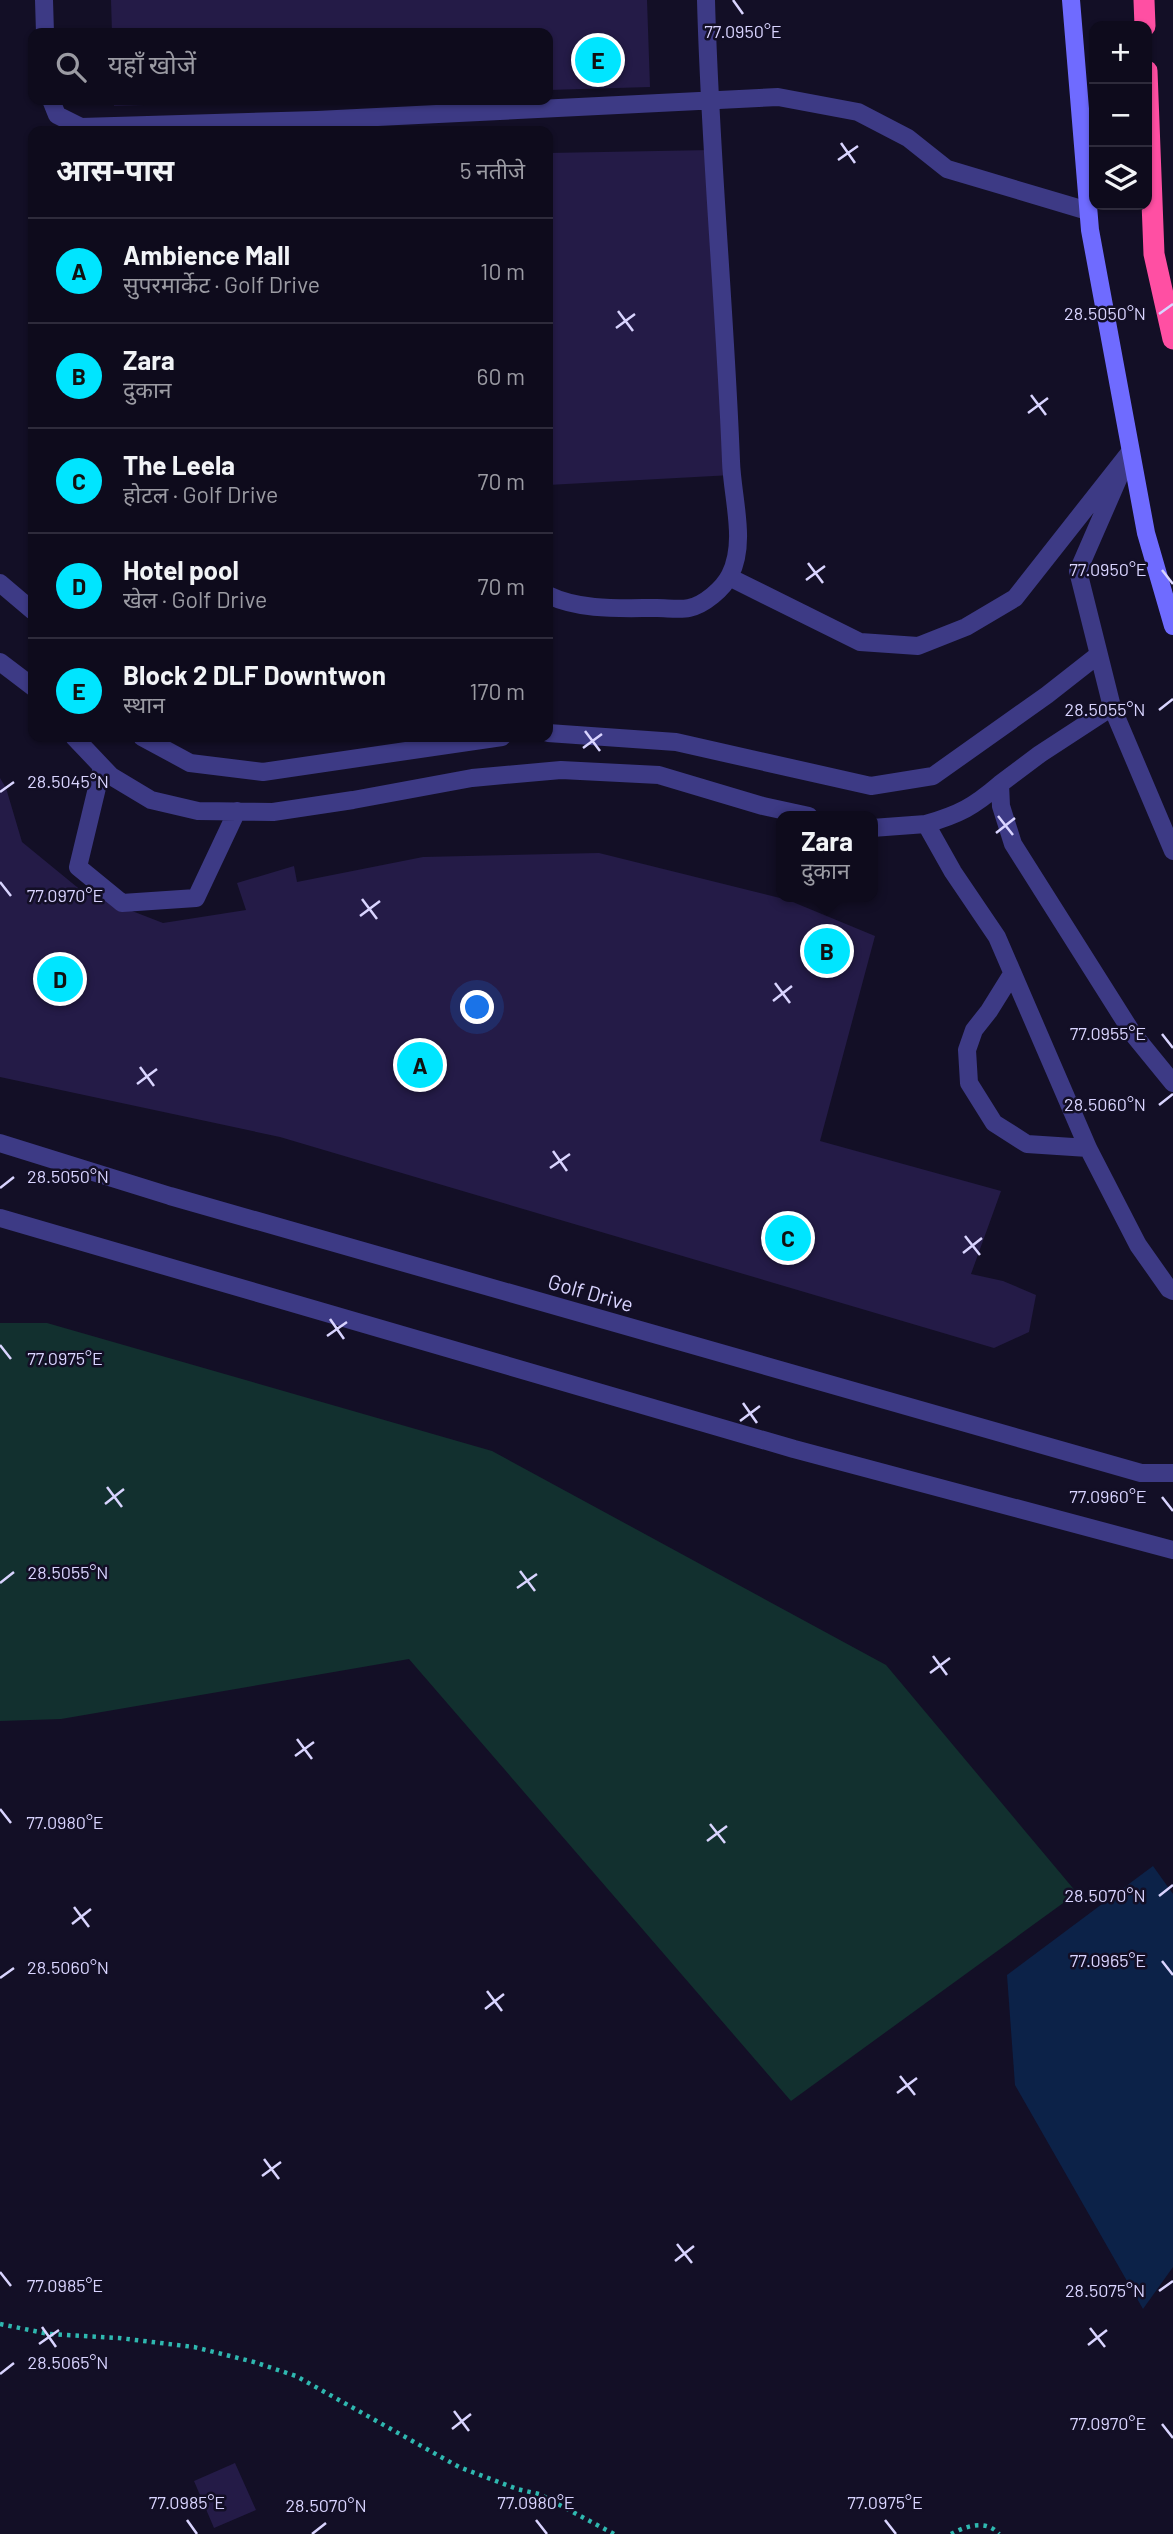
<!DOCTYPE html>
<html lang="hi">
<meta charset="utf-8">
<style>
body{margin:0;font-family:Barlow,"Noto Sans Devanagari",sans-serif;background:#1c1929;color:#f1f3f6}
.controls{position:absolute;right:21px;top:21px;display:grid;overflow:hidden;border-radius:14px;box-shadow:0 2px 5px #0004}
.controls button{width:63px;height:63px;display:grid;place-items:center;padding:0;border:0;border-bottom:2px solid #2e2b3b;background:#0e0b1c;color:#f1f3f6;font:35px sans-serif}
.you{position:absolute;left:478px;top:1008px;width:24px;height:24px;margin:-18px;border:5px solid #fff;border-radius:50%;background:#1a73e8;box-shadow:0 0 0 10px #1a73e833}
.badge{display:grid;place-items:center;width:46px;height:46px;border-radius:50%;background:#00e5ff;color:#111;font-size:23px;font-weight:700}
.pin{position:absolute;translate:-50% -50%;border:4px solid #fff;box-shadow:0 2px 7px #0006}
.popup{position:absolute;left:776px;top:811px;width:102px;height:91px;box-sizing:border-box;display:grid;place-content:center;border-radius:14px;background:#0e0b1c;filter:drop-shadow(0 2px 5px #0005);font-size:23px;white-space:nowrap;color:#9b9ba3}
.popup b{font-size:26px;color:#f1f3f6}
.popup::after{content:'';position:absolute;left:50%;top:100%;margin-left:-14px;border:14px solid transparent;border-top-color:#0e0b1c}
.list{margin:0;padding:0;list-style:none}
h2{display:flex;justify-content:space-between;align-items:center;height:91px;margin:0;padding:0 28px;font-size:30px}
h2 small{font-size:23px;font-weight:400;color:#9b9ba3}
.list li{display:grid;grid-template-columns:46px 1fr auto;gap:21px;align-items:center;box-sizing:border-box;height:105px;padding:0 28px;border-top:2px solid #2e2b3b}
.list b{display:block;font-size:26px;white-space:nowrap}
.list p{margin:0;font-size:23px;white-space:nowrap;color:#9b9ba3}
.list em{font-size:23px;font-style:normal;color:#9b9ba3}
.icon{flex:none;width:38px;height:38px;fill:none;stroke:currentColor;stroke-width:2;stroke-linecap:round;stroke-linejoin:round}
.map{position:relative;flex:none;width:1173px;height:2534px;overflow:hidden}
.search{position:absolute;background:#0e0b1c;box-shadow:0 2px 5px #0004;left:28px;top:28px;width:525px;height:77px;display:flex;align-items:center;gap:18px;box-sizing:border-box;padding:0 24px;border-radius:14px;color:#9b9ba3;font-size:26px}
.panel{position:absolute;background:#0e0b1c;box-shadow:0 2px 5px #0004;left:28px;top:126px;width:525px;height:616px;border-radius:14px}
.map>svg:first-child{display:block}
.green{fill:#12302f}
.water{fill:#0c2248}
.building{fill:#241b47}
.lines{fill:none;stroke-linecap:round;stroke-linejoin:round}
.path{stroke:#2fb8b0;stroke-width:4.5;stroke-dasharray:3.5 5;stroke-linecap:butt}
.lane{stroke:#3d3a85;stroke-width:18}
.street{stroke:#3d3a85;stroke-width:18}
.secondary{stroke:#6f6bff;stroke-width:18}
.highway{stroke:#ff4fa3;stroke-width:21}
.ticks{fill:none;stroke:#d9d4ff;stroke-width:2.5}
.labels{text-anchor:middle;dominant-baseline:central;stroke-width:5;stroke-linejoin:round;paint-order:stroke}
.street-label{font-size:21px;fill:#d9d4ff;stroke:#130f26}
.ticks-label{font-size:18px;text-anchor:middle;fill:#d9d4ff;stroke:#130f26;stroke-width:5;stroke-linejoin:round;paint-order:stroke}
</style>
<div class="map">
<svg width="1173" height="2534" viewBox="0 0 1173 2534">
<rect width="100%" height="100%" fill="#130f26"/>
<!-- green -->
<path class="green" d="M0,1323H47L492,1451L886,1665L1077,1893L791,2101L409,1659L61,1719L0,1721Z"/>
<!-- water -->
<path class="water" d="M1153,1866L1173,1894V2267L1143,2309L1015,2085L1007,1975Z"/>
<!-- building -->
<path class="building" d="M111,0H647L650,87L548,90V33H112Z
M114,100H234V102L114,106Z
M712,150L732,475L548,485V153Z
M0,778L6,788L22,842L83,892L163,923L246,910L237,883L294,866L297,882L423,857L599,853L788,900L875,936L820,1141L1001,1191L971,1274L1003,1281L1036,1295L1029,1332L994,1348L280,1137L0,1077Z
M235,2463L256,2510L214,2528L194,2481Z"/>
<g class="lines">
<!-- path -->
<path class="path" d="M0,2324L49,2334L119,2338L194,2347L254,2362L296,2376L459,2467L517,2489L539,2494L614,2534
M951,2534C966,2526 986,2519 999,2534"/>
<!-- lane -->
<path class="lane" d="M44,0L45,33
M51,100L57,115L81,127L317,120L778,97L858,112L908,138L947,169L1088,211
M1119,477L1078,571L1112,707L1173,851
M729,577L860,642L918,646L966,627L1015,598L1130,452
M0,583L33,611
M548,595C581,611 622,608 657,608C667,608 680,610 689,608C704,605 723,589 730,575C747,542 732,497 731,461C725,307 710,154 706,0
M0,662L33,687
M1112,707L1040,754L1000,784L1001,806L1013,844L1133,1034L1173,1083
M548,733L676,742L871,786L933,776L1047,695L1098,655
M74,737L111,776L151,800L198,811L273,812L353,800L472,778L561,770L659,775L763,806L809,816
M142,737L190,763L263,772L502,737
M102,767L78,867L122,903L196,898L237,811
M926,824C960,814 973,807 1000,784
M872,828L926,824L953,872L997,937L1088,1148L1138,1245L1169,1289L1173,1291
M1012,974L989,1011L974,1030L967,1050L969,1083L994,1123L1027,1144L1088,1148"/>
<!-- street -->
<path class="street" d="M0,1143L170,1196L1141,1473H1173
M0,1218L794,1449L1173,1550"/>
<!-- secondary -->
<path class="secondary" d="M1071,0L1090,230L1146,533L1173,626"/>
<!-- highway -->
<path class="highway" d="M1144,0L1145,26
M1147,71L1154,254L1173,339"/>
</g>
<!-- ticks -->
<path class="ticks" d="M733,0L743,14M841,143L855,163M838,160L858,146M618,311L633,331M1159,314L1173,304M616,328L635,314M1031,395L1046,415M1028,413L1048,398M808,563L823,583M1162,570L1173,584M806,580L825,566M1159,710L1173,699M585,731L600,751M583,748L602,734M0,792L14,782M998,816L1013,835M996,833L1015,818M0,882L11,896M362,899L377,919M360,916L380,901M775,983L790,1003M773,1001L792,986M1162,1034L1173,1048M140,1067L154,1086M137,1084L157,1069M1159,1105L1173,1094M553,1151L567,1171M550,1168L570,1154M0,1188L14,1177M965,1236L980,1255M963,1253L982,1238M330,1319L344,1339M327,1336L347,1322M0,1345L11,1359M743,1403L757,1423M740,1421L760,1406M107,1487L122,1507M1162,1497L1173,1511M105,1504L124,1489M520,1571L535,1591M0,1583L14,1572M517,1588L537,1574M933,1656L947,1675M930,1673L950,1658M297,1739L312,1759M295,1756L314,1742M0,1809L11,1823M710,1824L725,1843M707,1841L727,1826M1159,1896L1173,1885M74,1907L89,1927M72,1924L91,1909M1162,1961L1173,1975M0,1978L14,1968M487,1991L502,2011M485,2009L504,1994M900,2076L915,2095M897,2093L917,2078M264,2159L279,2179M262,2176L281,2162M677,2244L692,2263M675,2261L694,2246M0,2272L11,2286M1159,2291L1173,2281M42,2327L56,2347M1090,2328L1105,2347M39,2344L59,2330M1088,2345L1107,2330M0,2374L14,2363M454,2411L469,2431M1162,2424L1173,2438M452,2429L471,2414M187,2520L197,2534M536,2520L547,2534M885,2520L896,2534M312,2534L326,2523"/>
<g class="labels">
<!-- street labels -->
<g class="street-label">
<text transform="translate(591 1292) rotate(16)">Golf Drive</text>
</g>
</g>
<g class="ticks-label">
<text x="743" y="38">77.0950°E</text>
<text x="1105" y="320">28.5050°N</text>
<text x="1108" y="576">77.0950°E</text>
<text x="1105" y="716">28.5055°N</text>
<text x="68" y="788">28.5045°N</text>
<text x="65" y="902">77.0970°E</text>
<text x="1108" y="1040">77.0955°E</text>
<text x="1105" y="1111">28.5060°N</text>
<text x="68" y="1183">28.5050°N</text>
<text x="65" y="1365">77.0975°E</text>
<text x="1108" y="1503">77.0960°E</text>
<text x="68" y="1579">28.5055°N</text>
<text x="65" y="1829">77.0980°E</text>
<text x="1105" y="1902">28.5070°N</text>
<text x="1108" y="1967">77.0965°E</text>
<text x="68" y="1974">28.5060°N</text>
<text x="65" y="2292">77.0985°E</text>
<text x="1105" y="2297">28.5075°N</text>
<text x="68" y="2369">28.5065°N</text>
<text x="1108" y="2430">77.0970°E</text>
<text x="187" y="2509">77.0985°E</text>
<text x="536" y="2509">77.0980°E</text>
<text x="885" y="2509">77.0975°E</text>
<text x="326" y="2512">28.5070°N</text>
</g>
</svg>
<div class="controls">
<button>+</button>
<button>−</button>
<button><svg class="icon" aria-label="layers" viewBox="0 0 24 24"><path d="M12 4l9 5-9 5-9-5zM3 14l9 5 9-5"/></svg></button>
</div>
<div class="you"></div>
<div class="pin badge" style="left:420px;top:1065px">A</div>
<div class="pin badge" style="left:827px;top:951px">B</div>
<div class="popup"><b>Zara</b>दुकान</div>
<div class="pin badge" style="left:788px;top:1238px">C</div>
<div class="pin badge" style="left:60px;top:979px">D</div>
<div class="pin badge" style="left:598px;top:60px">E</div>
<div class="search"><svg class="icon" aria-label="search" viewBox="0 0 24 24"><circle cx="10" cy="10" r="6"/><path d="M15 15l6 6"/></svg>यहाँ खोजें</div>
<section class="panel">
<h2>आस-पास<small>5 नतीजे</small></h2>
<ul class="list">
<li><span class="badge">A</span><div><b>Ambience Mall</b><p>सुपरमार्केट · Golf Drive</p></div><em>10 m</em></li>
<li><span class="badge">B</span><div><b>Zara</b><p>दुकान</p></div><em>60 m</em></li>
<li><span class="badge">C</span><div><b>The Leela</b><p>होटल · Golf Drive</p></div><em>70 m</em></li>
<li><span class="badge">D</span><div><b>Hotel pool</b><p>खेल · Golf Drive</p></div><em>70 m</em></li>
<li><span class="badge">E</span><div><b>Block 2 DLF Downtwon</b><p>स्थान</p></div><em>170 m</em></li>
</ul>
</section>
</div>
